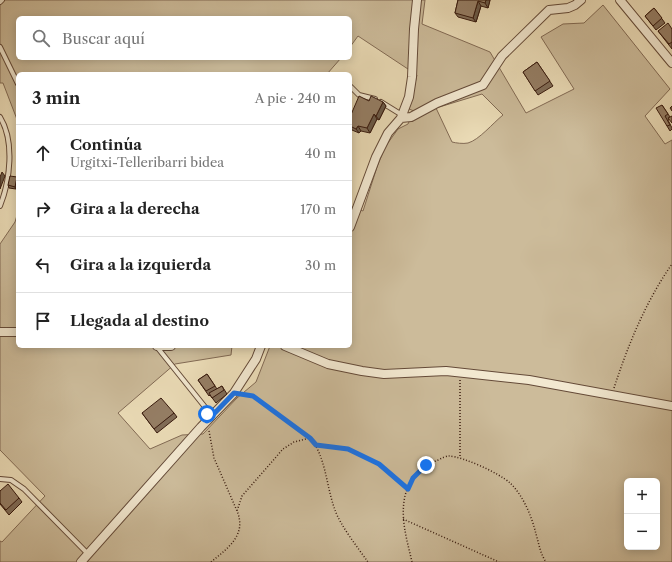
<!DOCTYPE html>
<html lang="es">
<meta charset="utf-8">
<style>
body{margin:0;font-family:"Libre Caslon Text",serif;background:#f2f2f2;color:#222}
.controls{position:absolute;right:12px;bottom:12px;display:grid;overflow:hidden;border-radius:6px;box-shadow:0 2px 10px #0003}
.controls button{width:36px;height:36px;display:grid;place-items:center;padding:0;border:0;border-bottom:1px solid #e0e0e0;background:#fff;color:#222;font:20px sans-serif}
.stop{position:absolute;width:12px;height:12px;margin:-9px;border:3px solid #1a73e8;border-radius:50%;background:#fff}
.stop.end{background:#1a73e8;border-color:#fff;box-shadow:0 1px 4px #0008}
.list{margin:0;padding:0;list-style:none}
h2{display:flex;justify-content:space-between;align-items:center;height:52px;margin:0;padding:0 16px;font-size:17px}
h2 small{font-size:13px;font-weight:400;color:#767676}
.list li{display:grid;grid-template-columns:26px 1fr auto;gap:12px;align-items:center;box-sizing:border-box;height:56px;padding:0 16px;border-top:1px solid #e0e0e0}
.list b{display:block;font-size:15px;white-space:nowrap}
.list p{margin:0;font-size:13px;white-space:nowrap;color:#767676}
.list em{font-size:13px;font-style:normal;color:#767676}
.icon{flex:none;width:22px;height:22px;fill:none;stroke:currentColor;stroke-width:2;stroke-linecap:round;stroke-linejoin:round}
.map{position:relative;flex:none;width:672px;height:562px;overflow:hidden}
.search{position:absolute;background:#fff;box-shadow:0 2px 10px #0003;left:16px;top:16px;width:336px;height:44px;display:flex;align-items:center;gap:10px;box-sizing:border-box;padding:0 14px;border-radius:6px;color:#767676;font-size:15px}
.panel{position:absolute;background:#fff;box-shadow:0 2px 10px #0003;left:16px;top:72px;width:336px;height:276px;border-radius:6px}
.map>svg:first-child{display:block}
.green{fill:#ccbb9a;stroke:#826a54;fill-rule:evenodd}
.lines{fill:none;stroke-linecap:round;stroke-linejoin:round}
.service-casing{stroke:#644a38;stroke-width:6}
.minor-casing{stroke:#644a38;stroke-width:10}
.path{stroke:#37190d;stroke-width:1.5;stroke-dasharray:1 2;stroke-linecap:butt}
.service{stroke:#f2e8d0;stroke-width:4}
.minor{stroke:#f2e8d0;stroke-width:8}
.wall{fill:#806c57;stroke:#37190d}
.shaded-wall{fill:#685847;stroke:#37190d}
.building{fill:#957e65;stroke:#37190d}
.route{stroke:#1a73e8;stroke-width:5}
</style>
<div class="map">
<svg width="672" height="562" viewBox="0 0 672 562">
<rect width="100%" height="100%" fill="#ebdcb7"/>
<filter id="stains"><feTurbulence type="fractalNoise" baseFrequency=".005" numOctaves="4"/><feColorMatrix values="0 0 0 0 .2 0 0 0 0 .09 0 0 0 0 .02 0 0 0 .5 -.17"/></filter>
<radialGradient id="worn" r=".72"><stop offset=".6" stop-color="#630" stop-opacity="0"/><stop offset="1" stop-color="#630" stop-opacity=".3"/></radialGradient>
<!-- green -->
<path class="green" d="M0,0H425L422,24L490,52L526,113L574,89L541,37L563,24L584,23L603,5L670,89L645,116L665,144L672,140V562H0V541L2,542L45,496L0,450V244L15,222L18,212V346H232L231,355L175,364L118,413L150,449L182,435L203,434L237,398L256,382L270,346H350V206L363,211L377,167L385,147L398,129L408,124L414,111L409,109L417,75L358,36L350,47V18H18V58H341L327,74H18V122L3,83H0ZM482,94L503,115C493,123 479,140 468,143C463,144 456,143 452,142L436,108ZM627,481H657V547H627Z"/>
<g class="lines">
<defs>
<path id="service" d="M0,2L2,0
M0,47L18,84
M351,87L359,95L375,99
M381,102L402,115
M0,117C15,141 10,181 0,206
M157,347L205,407L207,420
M0,479L11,480L24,489L88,554"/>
<path id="minor" d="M620,0L672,63
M401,118L411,117L437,103L483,85L502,56L549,10L568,8L575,5L581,0
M350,227L376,157L388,133L401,118L409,97L412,77L414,29L417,0
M0,332H18
M157,346H171
M285,346L328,364L362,371L384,374L446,371L529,380L672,406
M81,562L201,427L234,393L256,359L261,346"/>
</defs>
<!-- service casing -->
<use href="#service" class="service-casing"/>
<!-- minor casing -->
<use href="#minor" class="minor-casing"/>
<!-- path -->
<path class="path" d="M460,380V458
M614,388C628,345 646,301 672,264
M242,394L253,396L310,438C326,456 326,486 335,510C340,525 358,548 368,562
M209,431L214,458L237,511
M316,445L348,449L379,464L408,489
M403,519L499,562
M211,562C228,548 247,535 237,511L242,496L283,449L294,442L310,438
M412,562C407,540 400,518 405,496C409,479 423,466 438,460C442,458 446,456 449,456C464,457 499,473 510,483C523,495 532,517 536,534C539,544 540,553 546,562"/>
<!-- service -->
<use href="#service" class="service"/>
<!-- minor -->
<use href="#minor" class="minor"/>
</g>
<!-- wall -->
<path class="wall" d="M458,0H490L488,8L481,6L476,22L458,17L455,13Z
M654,8L665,23L656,30L645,16Z
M672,29V49L658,31Z
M537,62L553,86L538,95L523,72Z
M369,101L383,102L386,106L379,120L377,119L370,133L361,131L359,133L352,130L350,127V123L351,122L350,121V117Z
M662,105L670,117L668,120L672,128V129L670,131L667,126Z
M17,177L18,179V181L16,189L9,188L8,185Z
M207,374L217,389L222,386L227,394L216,403L210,395L209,396L198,380Z
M142,413H174L177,417L157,433Z
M0,491L19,498L22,502L9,515L0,504Z"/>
<!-- shaded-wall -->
<path class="shaded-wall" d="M486,0H490L488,8L485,3Z
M478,1L481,6L476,22L473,18Z
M383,102L386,106L379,120L376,116Z
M374,114L377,119L370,133L367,128Z
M358,126L361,131L359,133L356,129Z
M2,172L5,176L0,189V177Z
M17,177L18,179V181L16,189L15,187Z"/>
<!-- building -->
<path class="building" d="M458,0H486L485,3L478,1L473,18L455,13Z
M654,8L662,18L653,26L645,16Z
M668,23L672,29V42L669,44L658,31Z
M537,62L550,81L535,91L523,72Z
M359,96L369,101L371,96L383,102L376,116L374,114L367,128L358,126L356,129L350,126V123L351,120H350V117Z
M662,105L668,114L665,116L670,125L667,126L656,108Z
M672,106V111L670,108Z
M672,116V123L668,118Z
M10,176L17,177L15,187L8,185Z
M207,374L215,386L206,391L198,380Z
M222,386L224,390L212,398L209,393Z
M161,398L174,413L154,429L142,413Z
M8,484L19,498L6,510L0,503V491Z"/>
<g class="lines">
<!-- route -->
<path class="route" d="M207,414V421L234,393L253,396L310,438L316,445L348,449L379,464L408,489L413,478L426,465"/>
</g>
<rect width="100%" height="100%" filter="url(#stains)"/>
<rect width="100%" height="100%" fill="url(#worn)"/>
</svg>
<div class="controls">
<button>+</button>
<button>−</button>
</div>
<div class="stop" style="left:207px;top:414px"></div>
<div class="stop end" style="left:426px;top:465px"></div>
<div class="search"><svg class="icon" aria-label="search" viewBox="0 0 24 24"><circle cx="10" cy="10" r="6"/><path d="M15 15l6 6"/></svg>Buscar aquí</div>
<section class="panel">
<h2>3 min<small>A pie · 240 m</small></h2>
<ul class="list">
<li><svg class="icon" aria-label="ahead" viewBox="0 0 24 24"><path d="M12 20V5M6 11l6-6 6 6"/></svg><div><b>Continúa</b><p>Urgitxi-Telleribarri bidea</p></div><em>40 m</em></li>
<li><svg class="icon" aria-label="right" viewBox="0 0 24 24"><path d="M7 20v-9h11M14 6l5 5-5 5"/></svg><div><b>Gira a la derecha</b></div><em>170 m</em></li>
<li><svg class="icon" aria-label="left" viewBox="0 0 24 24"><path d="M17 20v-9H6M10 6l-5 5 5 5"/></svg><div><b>Gira a la izquierda</b></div><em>30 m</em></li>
<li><svg class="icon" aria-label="arrive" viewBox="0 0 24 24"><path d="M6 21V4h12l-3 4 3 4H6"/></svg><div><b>Llegada al destino</b></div></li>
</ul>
</section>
</div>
